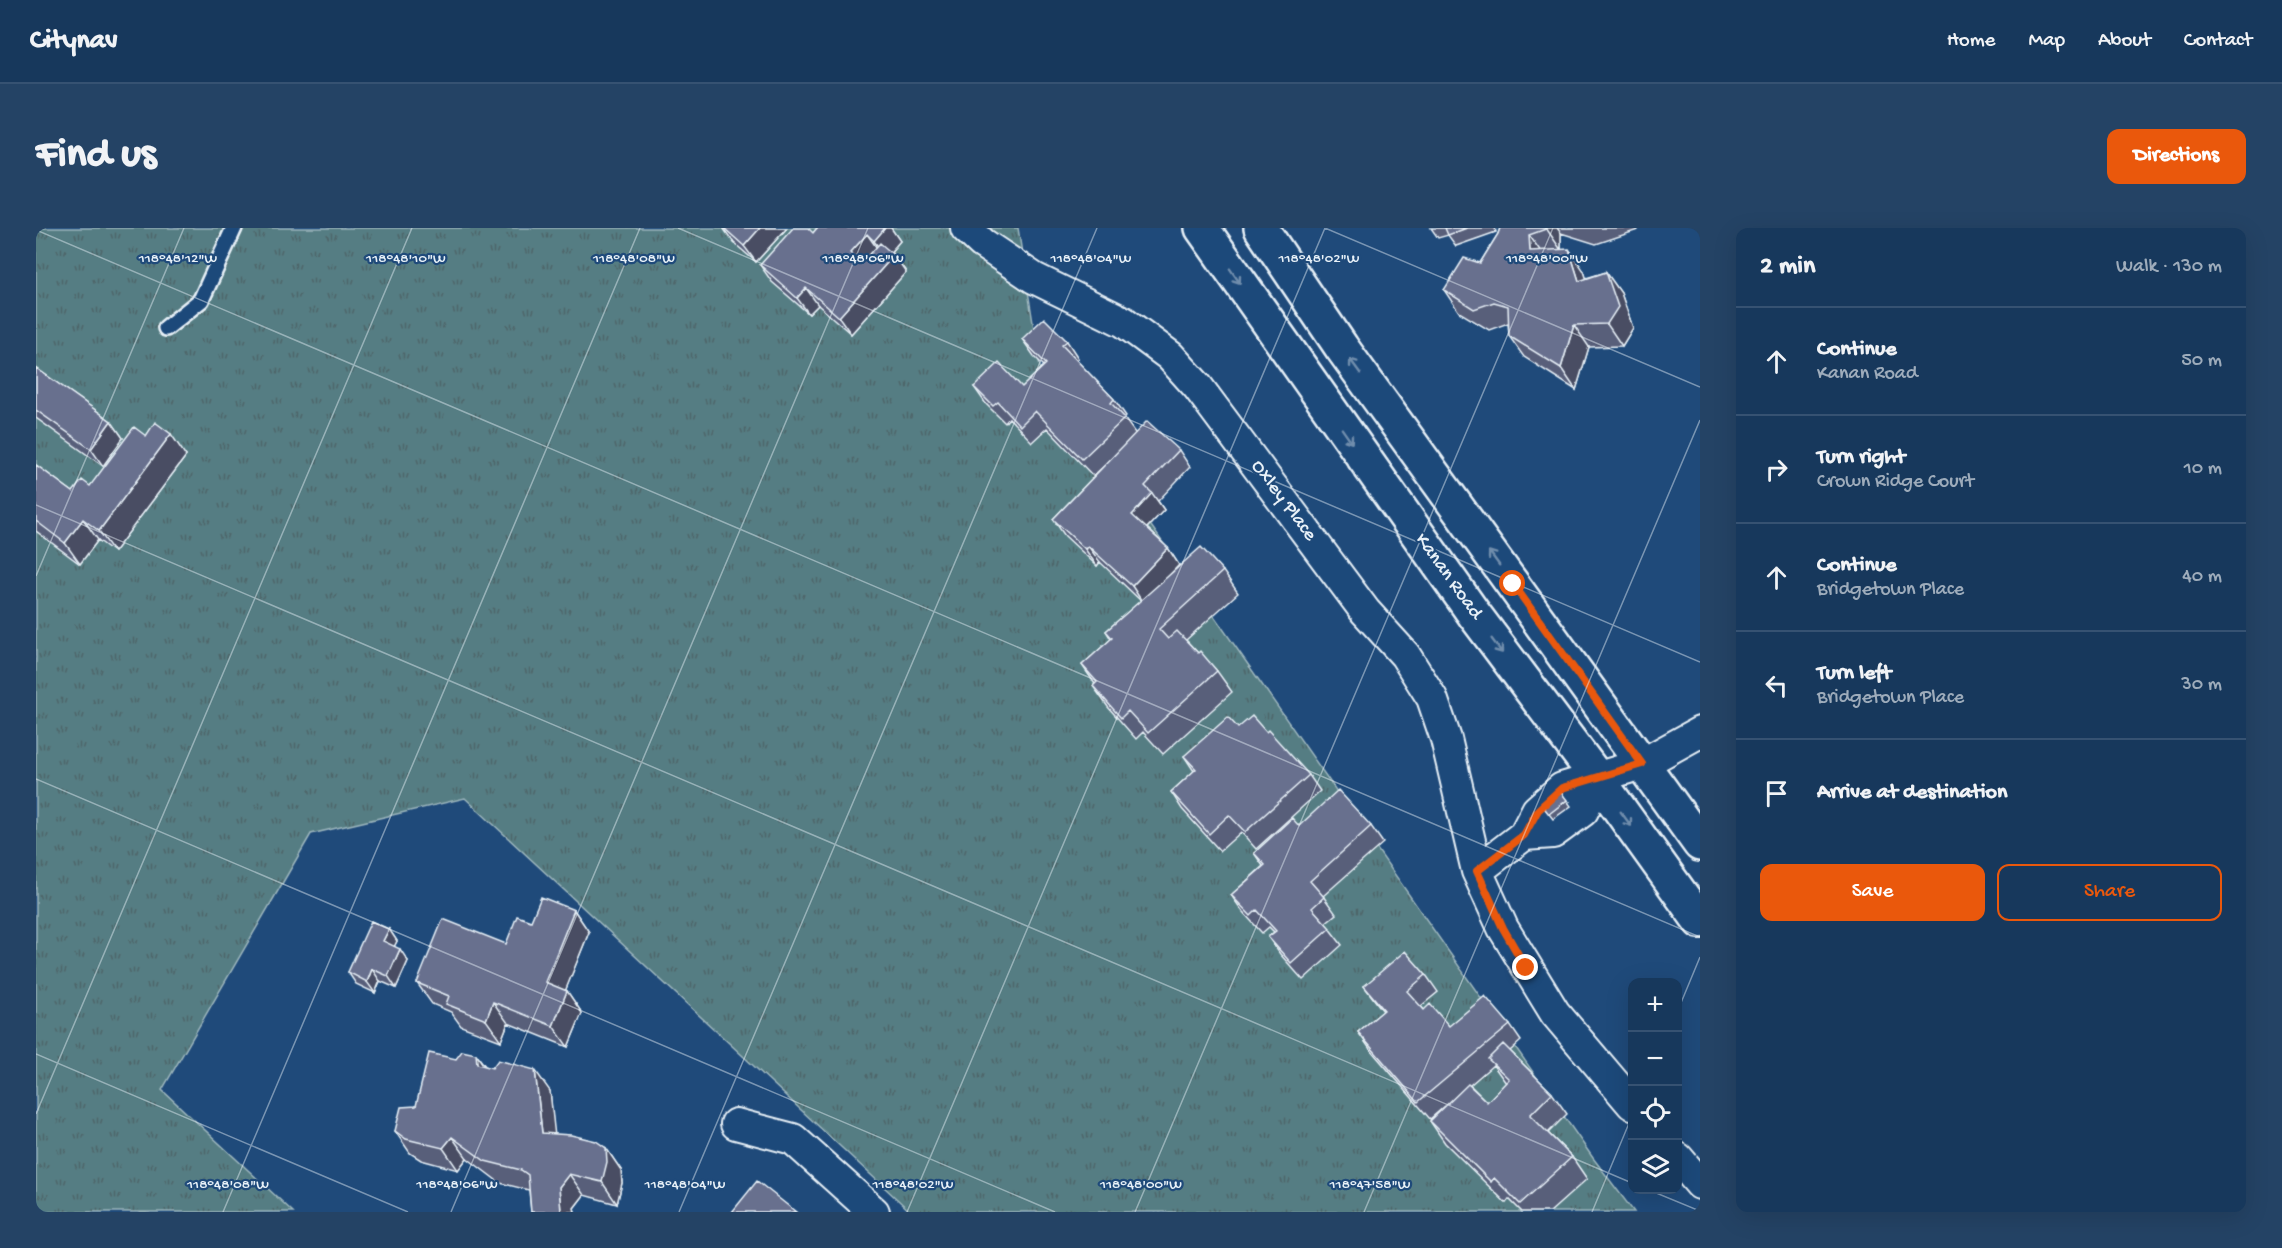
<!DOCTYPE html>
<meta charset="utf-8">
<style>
body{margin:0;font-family:"Gochi Hand",sans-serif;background:#244365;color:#f1f3f6}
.controls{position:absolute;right:18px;bottom:18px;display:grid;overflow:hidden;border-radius:12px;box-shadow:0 6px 24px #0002}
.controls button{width:54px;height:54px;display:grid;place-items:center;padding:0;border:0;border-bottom:2px solid #365272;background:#17385c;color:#f1f3f6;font:30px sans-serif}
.stop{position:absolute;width:18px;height:18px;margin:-14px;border:4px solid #ea580c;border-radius:50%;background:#fff}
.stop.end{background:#ea580c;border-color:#fff;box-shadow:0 2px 6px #0008}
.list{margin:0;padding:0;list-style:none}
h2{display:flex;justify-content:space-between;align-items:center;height:78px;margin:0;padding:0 24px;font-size:26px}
h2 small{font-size:20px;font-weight:400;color:#9eacbb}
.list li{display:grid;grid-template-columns:39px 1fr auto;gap:18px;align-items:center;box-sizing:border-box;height:108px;padding:0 24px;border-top:2px solid #365272}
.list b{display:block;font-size:22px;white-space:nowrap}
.list p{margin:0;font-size:20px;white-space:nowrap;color:#9eacbb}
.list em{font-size:20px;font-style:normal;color:#9eacbb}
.actions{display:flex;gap:12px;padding:18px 24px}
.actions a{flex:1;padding:14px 0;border:2px solid #ea580c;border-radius:12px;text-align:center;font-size:21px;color:#ea580c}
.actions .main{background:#ea580c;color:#fff}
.icon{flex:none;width:33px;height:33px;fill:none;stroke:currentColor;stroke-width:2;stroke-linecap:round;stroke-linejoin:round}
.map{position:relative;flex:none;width:1664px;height:984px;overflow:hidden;border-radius:12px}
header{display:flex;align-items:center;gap:36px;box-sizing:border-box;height:84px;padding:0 30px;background:#17385c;border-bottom:2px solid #365272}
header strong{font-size:28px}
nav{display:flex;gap:33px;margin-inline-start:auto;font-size:21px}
.intro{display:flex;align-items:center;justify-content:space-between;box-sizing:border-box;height:144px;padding:0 36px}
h1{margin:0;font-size:42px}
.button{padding:15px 27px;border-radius:12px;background:#ea580c;color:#fff;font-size:21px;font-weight:700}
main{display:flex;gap:36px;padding:0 36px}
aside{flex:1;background:#17385c;border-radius:12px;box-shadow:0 6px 24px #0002}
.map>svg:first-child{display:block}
.grass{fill:url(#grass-tufts);stroke:#9eb7be;stroke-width:1.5}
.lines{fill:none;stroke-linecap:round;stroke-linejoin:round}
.service-casing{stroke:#e8f1f8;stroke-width:20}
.minor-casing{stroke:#e8f1f8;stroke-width:34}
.secondary-casing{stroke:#e8f1f8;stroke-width:38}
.service{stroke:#1f4a7a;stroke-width:15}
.minor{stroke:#1f4a7a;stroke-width:30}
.secondary{stroke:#1f4a7a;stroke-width:33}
.wall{fill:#595f7a;stroke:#e8f1f8;stroke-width:1.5;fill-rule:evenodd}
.shaded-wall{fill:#494e63;stroke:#e8f1f8;stroke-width:1.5}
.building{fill:#686f8e;stroke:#e8f1f8;stroke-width:1.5}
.oneway{stroke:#6f8dac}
.route{stroke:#ea580c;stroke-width:8}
.ticks{fill:none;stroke:#e8f1f8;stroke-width:1.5;stroke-opacity:0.45}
.labels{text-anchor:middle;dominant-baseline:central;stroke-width:4.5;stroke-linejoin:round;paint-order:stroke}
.street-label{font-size:20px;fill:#e8f1f8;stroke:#1f4a7a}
.ticks-label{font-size:15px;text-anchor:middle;fill:#e8f1f8;stroke:#1f4a7a;stroke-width:4.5;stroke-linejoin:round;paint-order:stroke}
</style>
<header>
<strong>Citynav</strong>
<nav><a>Home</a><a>Map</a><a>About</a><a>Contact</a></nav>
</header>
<div class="intro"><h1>Find us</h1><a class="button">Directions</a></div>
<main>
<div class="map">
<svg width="1664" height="984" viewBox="0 0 1664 984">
<defs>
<pattern id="grass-tufts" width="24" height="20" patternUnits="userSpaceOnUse" patternTransform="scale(1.5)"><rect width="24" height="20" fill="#557d83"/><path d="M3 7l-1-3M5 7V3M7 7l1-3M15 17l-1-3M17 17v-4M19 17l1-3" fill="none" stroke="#4e6569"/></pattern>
</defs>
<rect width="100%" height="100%" fill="#1f4a7a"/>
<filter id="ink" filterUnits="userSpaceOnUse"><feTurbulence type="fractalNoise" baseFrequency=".0167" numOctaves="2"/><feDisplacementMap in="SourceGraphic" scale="12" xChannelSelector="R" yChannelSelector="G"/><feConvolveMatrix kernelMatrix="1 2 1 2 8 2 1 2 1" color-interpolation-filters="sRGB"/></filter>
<g filter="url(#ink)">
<!-- grass -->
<path class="grass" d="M0,0H982L1004,139L1557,930L1598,984H875L429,570L275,606L126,862L257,984H0Z"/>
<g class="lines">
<defs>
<path id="service" d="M130,100L165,72L198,0"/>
<path id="minor" d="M930,0L946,15L998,50L1088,94L1134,128L1162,159L1329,383L1369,427L1396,470L1410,511L1441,643
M1488,607L1517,605L1547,583L1562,551
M1596,876L1519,785L1467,700L1441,643L1488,607L1501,582L1526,560L1606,536L1664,504
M700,896L757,911L838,984
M1642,930L1664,956"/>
<path id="secondary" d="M1166,0L1438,386L1562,551L1664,693
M1225,0L1306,120L1664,616"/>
</defs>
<!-- service casing -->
<use href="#service" class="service-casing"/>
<!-- minor casing -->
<use href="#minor" class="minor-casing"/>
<!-- secondary casing -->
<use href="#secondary" class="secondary-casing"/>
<!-- service -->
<use href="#service" class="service"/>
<!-- minor -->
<use href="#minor" class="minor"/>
<!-- secondary -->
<use href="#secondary" class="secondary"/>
</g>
<!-- wall -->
<path class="wall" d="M687,0H751L720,34L698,15Z
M781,0H855L864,13L855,24L870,44L815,106L782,77L773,86L736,54L724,37L777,5Z
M1395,0H1459L1460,4L1420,18L1412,7L1402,10Z
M1464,0H1602V2L1560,16L1525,5V22L1548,43L1550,50L1570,44L1585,65L1597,100L1586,118L1553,119L1540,162L1488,129L1473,108L1472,95L1453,102L1423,84L1408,62L1444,35L1462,6Z
M986,111L1031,113L1042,130L1040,132L1078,171L1090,188L1088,190L1099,205L1143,222L1154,239L1122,273L1128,282L1111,300L1132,320L1143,337L1134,347L1187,343L1202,365L1150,412L1162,425L1181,443L1196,464L1127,526L1107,504L1100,511L1072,479L1057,458L1059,456L1046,437L1075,411L1070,403L1105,373L1064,334L1061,338L1029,308L1017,291L1068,238L1057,248L1011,200L996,214L973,190L969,195L950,176L938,159H986L1008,138L998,128Z
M0,140L75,193L87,210L67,238L0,190Z
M110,208L150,228L78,324L62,312L44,336L0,303V237L37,264L54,258Z
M1202,500L1273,547L1284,563L1220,621L1205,604L1184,623L1146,581L1135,564L1158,543L1148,528Z
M1524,563L1535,578L1517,591L1506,577Z
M1263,598H1335L1347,615L1287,668L1300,686L1289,695L1306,717L1267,752L1244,726L1232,709L1238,704L1233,699L1226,705L1207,684L1195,667L1227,638L1218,625Z
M538,682L553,704L529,763H531L546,785L532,819L472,795L465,813L425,798L415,784L396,776L381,755L470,716L495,693Z
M353,701L361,713L358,718L372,733L360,760L344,753L339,765L320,756L312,744Z
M1390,747L1402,764L1385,778L1388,782L1413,798L1474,797L1485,813L1474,823L1516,865L1531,886L1512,905L1536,929L1551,951L1514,984H1486L1473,971L1470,975L1409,915L1394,893L1409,878L1394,891L1334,821L1322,804L1347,783L1328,758ZM1457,837L1470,855L1451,874L1434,857Z
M440,826L449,838L514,863L518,906L570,920L585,942L586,955L581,976L548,967L538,980L539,984H495L493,962L464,955L431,930L422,942L385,932L374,925L359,903L420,831Z"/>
<!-- shaded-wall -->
<path class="shaded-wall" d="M724,0H751L720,34L708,18Z
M849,0H855L864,13L850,29L838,13Z
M1510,0H1521L1525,5V22Z
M831,6L843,23L826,41L814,25Z
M1493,7L1508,28L1494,23Z
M1533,21L1548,43L1558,74L1543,53Z
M858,27L870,44L815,106L803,89Z
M1570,44L1585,65L1597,100L1586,118L1571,96Z
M770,60L782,77L773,86L761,70Z
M1538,97L1553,119L1540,162L1525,140Z
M75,193L87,210L67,238L55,221Z
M135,206L150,228L78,324L63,303Z
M1116,265L1128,282L1108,303L1096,287Z
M47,291L62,312L44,336L29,315Z
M1052,318L1064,334L1061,338L1049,321Z
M1132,320L1143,337L1107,375L1096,358Z
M538,682L553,704L524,776L509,754Z
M353,701L361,713L355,725L347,713Z
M364,721L372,733L360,760L352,748Z
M336,741L344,753L339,765L331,754Z
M531,763L546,785L532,819L517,798Z
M457,774L472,795L465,813L450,792Z
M440,826L455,848L441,836Z
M499,842L514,863L521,927L506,905Z
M416,909L431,930L422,942L407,920Z
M570,920L585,942L586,955L581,976L566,954Z
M533,946L548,967L538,980L539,984H525L523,959Z"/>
<!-- building -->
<path class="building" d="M688,0H724L708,18Z
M757,0H772L777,5L781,0H849L838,13L831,6L814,25L826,35L844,15L858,27L803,89L770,60L761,70L724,37Z
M1409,0H1431L1412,7Z
M1464,0H1510V1L1493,7L1494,23L1533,21L1543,53L1570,44L1582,79L1571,96L1538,97L1525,140L1473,108L1472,78L1458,74L1438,81L1408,62L1428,30L1444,35L1462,6Z
M1008,90L1031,113L1026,117L1078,171L1075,175L1089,190L1046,231L999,183L984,198L962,174L957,178L938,159L963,135L986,159L1010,136L986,111Z
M0,140L75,193L55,221L0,182Z
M1111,193L1143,222L1109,258L1116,265L1096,287L1132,320L1096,358L1052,318L1049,321L1017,291Z
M119,194L135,206L63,303L47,291L29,315L0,293V237L37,264L46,252L54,258L98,199L110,208Z
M1165,319L1187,343L1123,401L1132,411L1141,403L1162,425L1164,423L1181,443L1112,505L1092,483L1085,490L1057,458L1061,454L1046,437L1076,410L1070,403Z
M1216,488L1230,504L1232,502L1273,547L1209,604L1193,587L1173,606L1135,564L1160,541L1148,528L1192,489L1202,500Z
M1302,562L1335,598L1274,653L1288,669L1276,680L1294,700L1255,735L1232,709L1240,703L1221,682L1215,688L1195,667L1229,637L1218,625L1256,590L1263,598Z
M1524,563L1531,572L1513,586L1506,577Z
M505,669L538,682L509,754L531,763L517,798L457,774L450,792L410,776L413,768L381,755L407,691L470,716L481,688L495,693Z
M335,693L353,701L347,713L364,721L352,748L336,741L331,754L312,744Z
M1369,723L1390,747L1371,763L1388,782L1394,776L1413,798L1449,768L1474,797L1382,874L1322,804L1348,782L1328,758Z
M1467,816L1516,865L1494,887L1536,929L1484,976L1458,950L1455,954L1394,893L1432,856L1451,874L1473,851L1452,831Z
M426,823L440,826L441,836L456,840L462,832L499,842L506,905L535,907L560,913L570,920L571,934L566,954L533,946L523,959L525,984H495L492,947L485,942L449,933L416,909L407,920L370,911L359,903L365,879L380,878L393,825L420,831Z
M721,953L760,984H696Z"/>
<!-- one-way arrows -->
<defs><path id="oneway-shaft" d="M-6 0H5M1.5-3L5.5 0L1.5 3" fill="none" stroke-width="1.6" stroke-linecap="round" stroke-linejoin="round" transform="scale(1.5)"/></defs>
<g class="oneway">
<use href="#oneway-shaft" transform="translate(1199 48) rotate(55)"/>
<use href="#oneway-shaft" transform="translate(1319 138) rotate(-126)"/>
<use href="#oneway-shaft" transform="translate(1311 208) rotate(55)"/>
<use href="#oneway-shaft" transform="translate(1458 330) rotate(-126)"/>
<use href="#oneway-shaft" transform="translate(1461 418) rotate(53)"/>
<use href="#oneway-shaft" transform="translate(1590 591) rotate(54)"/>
</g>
</g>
<g class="lines" filter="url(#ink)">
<!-- route -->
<path class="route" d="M1477,356L1606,536L1526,560L1502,582L1488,607L1441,643L1467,700L1490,740"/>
</g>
<!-- ticks -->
<path class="ticks" d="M642,0L1664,434M1289,0L1664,159M0,2L1664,709M0,277L1596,955M0,348L148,0M0,551L1019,984M1642,782L1664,729M0,826L372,984M0,886L376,0M1613,962L1664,983M187,984L604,0M415,984L832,0M643,984L1061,0M871,984L1289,0M1099,984L1517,0M1328,984L1664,192M1556,984L1596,888"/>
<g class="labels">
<!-- street labels -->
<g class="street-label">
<text transform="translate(1247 273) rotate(53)">Oxley Place</text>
<text transform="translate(1412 349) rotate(54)">Kanan Road</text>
</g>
</g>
<g class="ticks-label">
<text x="142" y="34">118°48'12"W</text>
<text x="370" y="34">118°48'10"W</text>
<text x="598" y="34">118°48'08"W</text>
<text x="827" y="34">118°48'06"W</text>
<text x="1055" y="34">118°48'04"W</text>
<text x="1283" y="34">118°48'02"W</text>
<text x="1511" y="34">118°48'00"W</text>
<text x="192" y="960">118°48'08"W</text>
<text x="421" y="960">118°48'06"W</text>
<text x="649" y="960">118°48'04"W</text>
<text x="877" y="960">118°48'02"W</text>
<text x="1105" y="960">118°48'00"W</text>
<text x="1334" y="960">118°47'58"W</text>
</g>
</svg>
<div class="controls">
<button>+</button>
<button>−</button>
<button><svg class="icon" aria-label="locate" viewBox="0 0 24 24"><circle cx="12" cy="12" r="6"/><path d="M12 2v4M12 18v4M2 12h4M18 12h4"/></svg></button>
<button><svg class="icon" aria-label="layers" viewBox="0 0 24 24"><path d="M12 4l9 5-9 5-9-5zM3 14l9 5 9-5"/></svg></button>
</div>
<div class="stop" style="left:1477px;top:356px"></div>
<div class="stop end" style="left:1490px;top:740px"></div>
</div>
<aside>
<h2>2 min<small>Walk · 130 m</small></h2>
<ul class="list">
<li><svg class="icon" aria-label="ahead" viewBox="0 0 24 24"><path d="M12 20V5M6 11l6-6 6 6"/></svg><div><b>Continue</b><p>Kanan Road</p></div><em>50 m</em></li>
<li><svg class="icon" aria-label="right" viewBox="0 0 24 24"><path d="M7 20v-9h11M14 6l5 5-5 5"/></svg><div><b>Turn right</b><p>Crown Ridge Court</p></div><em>10 m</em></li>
<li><svg class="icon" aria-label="ahead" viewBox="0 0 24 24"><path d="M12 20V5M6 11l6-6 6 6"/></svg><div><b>Continue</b><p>Bridgetown Place</p></div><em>40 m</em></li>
<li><svg class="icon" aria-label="left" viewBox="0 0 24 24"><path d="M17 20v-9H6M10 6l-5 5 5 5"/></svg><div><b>Turn left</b><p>Bridgetown Place</p></div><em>30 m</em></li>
<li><svg class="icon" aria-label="arrive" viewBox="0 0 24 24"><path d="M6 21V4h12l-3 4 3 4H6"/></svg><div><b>Arrive at destination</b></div></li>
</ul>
<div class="actions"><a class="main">Save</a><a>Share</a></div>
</aside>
</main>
